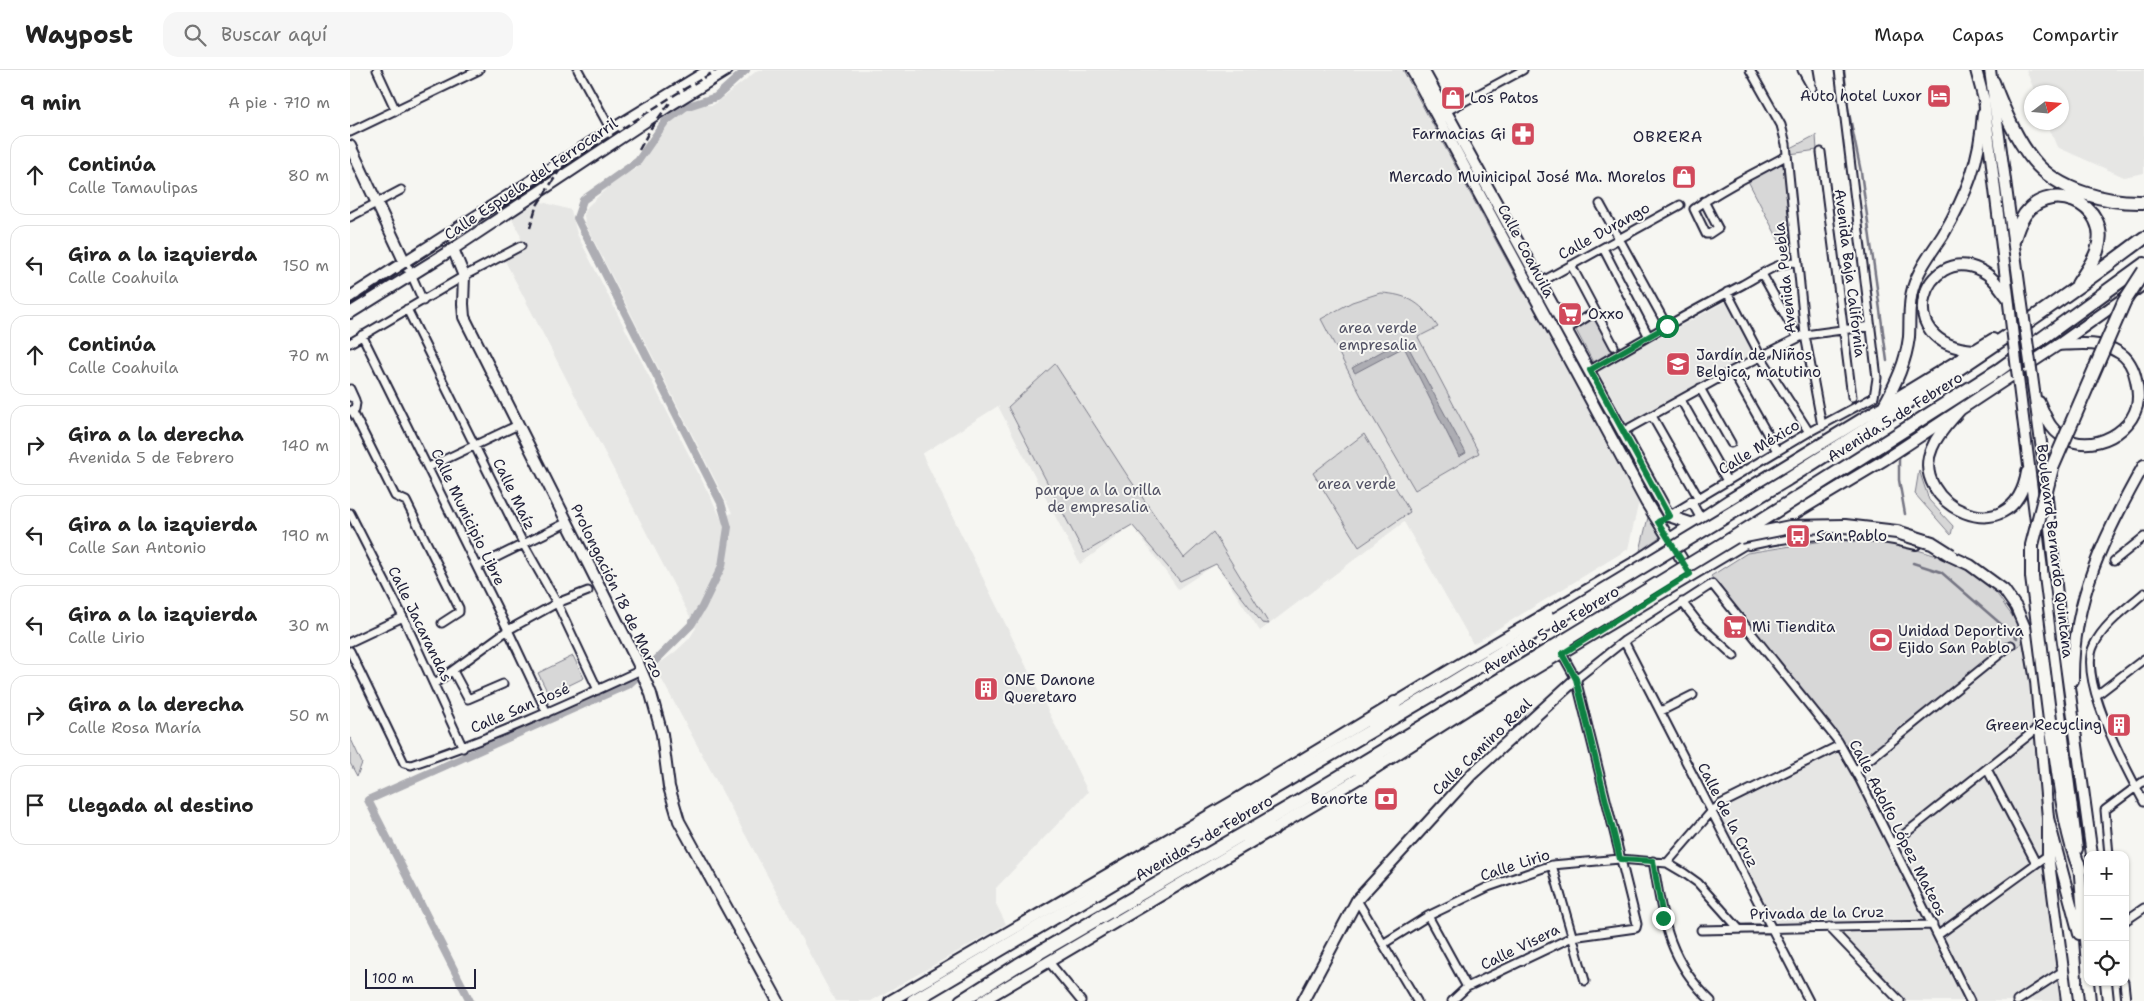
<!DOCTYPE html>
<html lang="es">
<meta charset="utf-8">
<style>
body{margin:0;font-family:"Shantell Sans",sans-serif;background:#f6f6f6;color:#222}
.controls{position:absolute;right:15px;bottom:15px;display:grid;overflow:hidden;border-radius:10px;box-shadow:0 1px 4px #0004}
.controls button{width:45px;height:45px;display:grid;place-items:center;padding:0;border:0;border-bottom:1px solid #e0e0e0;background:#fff;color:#222;font:25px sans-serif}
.compass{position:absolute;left:1674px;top:15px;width:45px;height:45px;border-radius:50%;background:#fff;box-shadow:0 1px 4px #0004;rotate:74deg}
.scale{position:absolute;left:15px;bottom:12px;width:111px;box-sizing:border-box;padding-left:5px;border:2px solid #22223b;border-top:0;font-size:14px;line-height:18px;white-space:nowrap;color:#22223b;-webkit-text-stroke:4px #f6f6f2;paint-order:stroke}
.stop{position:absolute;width:15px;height:15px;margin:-11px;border:4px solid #0b8043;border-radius:50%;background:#fff}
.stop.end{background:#0b8043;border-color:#fff;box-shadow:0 1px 5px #0008}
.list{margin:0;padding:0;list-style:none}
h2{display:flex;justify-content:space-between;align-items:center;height:65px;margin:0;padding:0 20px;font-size:21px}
h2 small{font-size:16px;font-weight:400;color:#767676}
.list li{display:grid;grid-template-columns:32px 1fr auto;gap:15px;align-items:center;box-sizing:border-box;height:80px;margin:0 10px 10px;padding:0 10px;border:1px solid #e0e0e0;border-radius:15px}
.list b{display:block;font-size:19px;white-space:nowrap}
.list p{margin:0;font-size:16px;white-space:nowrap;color:#767676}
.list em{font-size:16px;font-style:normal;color:#767676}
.icon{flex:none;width:28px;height:28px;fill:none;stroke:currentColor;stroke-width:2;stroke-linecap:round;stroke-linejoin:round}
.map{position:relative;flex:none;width:1794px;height:931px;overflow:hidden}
header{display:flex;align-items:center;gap:30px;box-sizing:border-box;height:70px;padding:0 25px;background:#fff;border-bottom:1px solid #e0e0e0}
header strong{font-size:24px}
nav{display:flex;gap:28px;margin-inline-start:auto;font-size:18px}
.search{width:350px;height:45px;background:#f6f6f6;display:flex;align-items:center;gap:12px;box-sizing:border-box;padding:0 18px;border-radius:15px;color:#767676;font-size:19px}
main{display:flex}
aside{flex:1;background:#fff}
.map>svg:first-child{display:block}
.built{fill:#e6e6e4}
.green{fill:#d7d7d7;stroke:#7c7c89}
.water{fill:#adadb3;stroke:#757583}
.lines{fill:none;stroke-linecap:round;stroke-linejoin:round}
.stream{stroke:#757583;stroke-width:2.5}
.canal{stroke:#adadb3;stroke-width:8}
.street-casing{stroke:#22223b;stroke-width:11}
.secondary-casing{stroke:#22223b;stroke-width:14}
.primary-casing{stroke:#22223b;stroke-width:14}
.highway-casing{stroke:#22223b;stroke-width:16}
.street{stroke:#f6f6f2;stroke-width:7}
.secondary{stroke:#f6f6f2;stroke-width:10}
.primary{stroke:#f6f6f2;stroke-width:10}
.highway{stroke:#f6f6f2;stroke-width:12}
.rail{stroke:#22223b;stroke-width:2.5;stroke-dasharray:8 4;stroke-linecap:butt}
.primary-bridge-casing{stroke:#22223b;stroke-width:14;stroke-linecap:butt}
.highway-bridge-casing{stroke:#22223b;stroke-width:16;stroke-linecap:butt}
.primary-bridge{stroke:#f6f6f2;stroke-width:10}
.highway-bridge{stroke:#f6f6f2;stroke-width:12}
.route{stroke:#0b8043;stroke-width:6}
.labels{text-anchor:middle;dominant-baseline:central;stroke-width:4;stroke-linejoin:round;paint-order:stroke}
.poi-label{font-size:15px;fill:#22223b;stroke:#f6f6f2;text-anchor:start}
.street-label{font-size:15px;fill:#22223b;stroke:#f6f6f2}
.park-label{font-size:15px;fill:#4f4f62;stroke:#f6f6f2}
.neighbourhood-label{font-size:16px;letter-spacing:1px;fill:#22223b;stroke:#f6f6f2}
</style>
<header>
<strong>Waypost</strong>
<div class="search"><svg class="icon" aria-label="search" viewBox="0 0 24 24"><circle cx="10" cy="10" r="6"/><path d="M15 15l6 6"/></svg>Buscar aquí</div>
<nav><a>Mapa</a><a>Capas</a><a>Compartir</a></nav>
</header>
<main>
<aside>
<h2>9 min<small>A pie · 710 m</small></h2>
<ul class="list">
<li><svg class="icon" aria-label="ahead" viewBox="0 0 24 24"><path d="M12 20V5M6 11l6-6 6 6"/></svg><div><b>Continúa</b><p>Calle Tamaulipas</p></div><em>80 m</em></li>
<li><svg class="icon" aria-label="left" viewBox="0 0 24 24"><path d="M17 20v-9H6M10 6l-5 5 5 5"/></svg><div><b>Gira a la izquierda</b><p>Calle Coahuila</p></div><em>150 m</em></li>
<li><svg class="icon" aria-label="ahead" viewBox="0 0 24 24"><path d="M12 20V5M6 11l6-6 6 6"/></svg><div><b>Continúa</b><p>Calle Coahuila</p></div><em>70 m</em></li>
<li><svg class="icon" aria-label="right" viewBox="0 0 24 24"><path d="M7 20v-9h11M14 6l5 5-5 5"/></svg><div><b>Gira a la derecha</b><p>Avenida 5 de Febrero</p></div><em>140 m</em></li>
<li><svg class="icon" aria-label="left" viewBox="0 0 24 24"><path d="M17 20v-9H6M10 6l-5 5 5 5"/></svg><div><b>Gira a la izquierda</b><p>Calle San Antonio</p></div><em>190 m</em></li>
<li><svg class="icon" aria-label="left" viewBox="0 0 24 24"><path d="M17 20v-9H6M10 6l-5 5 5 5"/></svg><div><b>Gira a la izquierda</b><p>Calle Lirio</p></div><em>30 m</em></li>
<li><svg class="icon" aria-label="right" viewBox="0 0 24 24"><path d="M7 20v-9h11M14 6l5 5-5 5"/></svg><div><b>Gira a la derecha</b><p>Calle Rosa María</p></div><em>50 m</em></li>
<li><svg class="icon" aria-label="arrive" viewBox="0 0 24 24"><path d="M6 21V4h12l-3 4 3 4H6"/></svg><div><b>Llegada al destino</b></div></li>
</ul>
</aside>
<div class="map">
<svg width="1794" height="931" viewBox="0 0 1794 931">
<rect width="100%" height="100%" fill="#f6f6f2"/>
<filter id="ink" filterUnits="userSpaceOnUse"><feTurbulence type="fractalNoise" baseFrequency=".02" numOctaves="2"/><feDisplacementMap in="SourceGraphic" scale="10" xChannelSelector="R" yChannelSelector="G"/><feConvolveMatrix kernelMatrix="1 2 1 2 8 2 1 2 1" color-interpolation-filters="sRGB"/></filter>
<g filter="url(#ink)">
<!-- built -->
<path class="built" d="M408,0H1052L1289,431L1278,479L1123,574L1054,452L910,561L866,494L828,519L782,455L730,494L648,336L572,384L738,722L646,818V834L656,854L521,931H485L305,597L325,582L339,569L346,558L153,187L172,175L170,164L159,143L181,129L221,140L227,164L371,448L382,443L235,153L234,145L237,137L271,105L285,100L313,58L345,35H363Z
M1676,0H1794V103L1774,107L1707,77L1697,53L1712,52V22H1685Z
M1378,230L1408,287L1278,356L1248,301Z
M1678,565L1717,931H1550L1479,857L1421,858L1361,742L1490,675L1505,700L1661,575Z"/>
<!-- green -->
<path class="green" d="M1053,0H1070L1312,442L1304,448L1311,466L1290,481L1299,443L1182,222L1175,224Z
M1466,65L1467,80L1440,84L1439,79Z
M1432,87L1445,185L1438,188L1396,107Z
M1030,223C1059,224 1072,234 1088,257L1068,267L1129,383L1065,420L1019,341L971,249L1002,232Z
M1247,247L1266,282L1244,294L1226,260Z
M705,294L777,405L834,488L863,462L919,554L912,553L866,494L830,511L782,455L734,483L658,337Z
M1014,364L1060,442L1009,477L963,403Z
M1569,400L1579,430L1603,456L1601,465L1565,424Z
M1518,470C1556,476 1597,485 1630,507C1641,514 1650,528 1657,539C1666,551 1672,557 1673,572L1508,694L1361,506L1397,483L1473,471Z
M223,586L234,608L199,625L188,603Z
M0,667L12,693L7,706L0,693Z"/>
<!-- water -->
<path class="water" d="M1054,269L1116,383L1109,387L1054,277L1005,303L1002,298Z"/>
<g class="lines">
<!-- stream -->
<path class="stream" d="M1494,0L1498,38L1511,102L1537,291
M1549,383V410L1555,444
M1563,493L1591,502L1667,568"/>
<!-- canal -->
<path class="canal" d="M302,594L341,555L352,537L372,496L378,457L371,433L227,148L233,130L288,91L315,52L335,37L366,27L396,0
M120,931L18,730L279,614L289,605"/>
<defs>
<path id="street" d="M27,0L46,41
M228,0L261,60
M1400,0L1431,55L1436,74L1455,265L1472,356
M1452,0L1462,18
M1459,0L1461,12
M1095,42L1173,0
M0,62L129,0
M1471,82L1502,327
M1354,131L1368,158L1359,164H1356L1344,139C1372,118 1405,103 1436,86
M1250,134L1317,256
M0,147L51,120
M1253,178L1298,265
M1221,195L1264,276
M61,204L73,231
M1412,204L1448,268
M1191,212L1330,135
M1377,222L1411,287L1459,362
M57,239L174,475L207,533L248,620
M1217,259L1245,242
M12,265L158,560L197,643
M0,273L114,206L171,176
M1240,300C1290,271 1340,242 1392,215C1409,206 1428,191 1448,192
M1382,301L1427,381
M1350,318L1381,373
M0,319L5,330
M0,327L4,328L6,333L5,339L0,341
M1331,330L1377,411
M2,340L45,426L56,431L109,538V542L92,553
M1302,346L1348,427
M1272,362L1382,301L1448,268L1455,265L1521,256
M79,397L168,355
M1341,431L1351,449
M0,443L53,547L113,678
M1317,447L1459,362L1524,327L1527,308L1489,0
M1764,491L1794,467
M127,497L216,453
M1794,523C1777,538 1754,554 1744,575C1727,608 1777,701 1794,732
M1332,532L1350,555L1384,586
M1274,571L1459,931
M0,572L53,547
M0,581L54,693L61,695C140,669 215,635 291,600
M103,601L118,629L153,614
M1226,609L1274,571L1362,514L1488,671L1510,710L1620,931
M84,614L158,560L207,533L238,521
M1747,625L1794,589
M1311,641L1343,625
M1637,699L1686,793
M1505,701L1661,575
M1542,774L1689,657
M1759,785L1755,740L1794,711
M1303,791C1313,848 1317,889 1361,931
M1317,793L1361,742L1371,734L1490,675
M1202,795L1235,911
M1007,830L1067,931
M1078,846L1117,917
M1775,851L1794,838
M1479,857L1550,931
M1351,860L1583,855
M1588,865L1698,785
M1033,874L1078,846L1138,817L1202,795L1270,789L1317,793L1334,803L1348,813L1389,859
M699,892L731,931
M1774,912L1776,931
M1102,931L1117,917L1222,867L1286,858L1287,854L1226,609L1212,584
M1667,931L1713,901"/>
<path id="secondary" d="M0,76L57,197
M103,179L114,206L113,234L114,247L288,593L301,624L312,664L319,717L329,751L428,931
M0,227L261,60L359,0
M0,243L103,179L317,37L377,0
M1534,335C1546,313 1556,292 1559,267C1560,252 1558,233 1563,218C1569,198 1582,182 1593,165C1617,124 1630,90 1633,43
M1399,474C1453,462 1512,459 1566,474
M1594,483L1620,495L1654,520L1666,537L1678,565L1686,611L1698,748V785L1717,931
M540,931L882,732L1110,594L1285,492L1379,430L1643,269
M632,931L1011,707L1116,640L1534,390L1708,275L1794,214
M953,931L1007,830L1122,704L1226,609"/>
<path id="primary" d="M1062,0L1296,432L1341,504
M1073,0L1319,446L1343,454
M1626,0L1634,30L1660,242
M1640,0L1671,228
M1624,280C1538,274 1575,173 1630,200C1642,205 1650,218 1657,227
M1681,299L1692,380L1709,544L1742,785
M1668,308L1727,779
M1689,332C1693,340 1696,349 1701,356C1724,388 1777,372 1787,336C1789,327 1788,319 1786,310C1784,299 1778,287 1768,282C1751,271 1727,274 1708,275
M1609,341C1599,353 1588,363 1582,378C1557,433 1663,487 1677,402
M1723,610C1722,530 1755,464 1794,395
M1698,748L1729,864
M1729,793L1738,908
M1738,912L1740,931
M1756,912L1758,931"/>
<path id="highway" d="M1643,12C1653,39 1665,68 1683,90C1708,121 1757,133 1794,132
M1664,169C1666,163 1668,156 1671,151C1694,105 1764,133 1747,181C1743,193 1734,204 1728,214
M1529,376L1650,299L1794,194
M1436,410C1558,333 1679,255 1794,168
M1700,650C1709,699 1712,754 1730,800
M1022,653L1045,633
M1011,707L1028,688
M898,768L923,759
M563,931L1085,623L1206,549
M611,931L668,895L943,735L1217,569"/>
</defs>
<!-- street casing -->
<use href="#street" class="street-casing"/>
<!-- secondary casing -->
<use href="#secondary" class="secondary-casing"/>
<!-- primary casing -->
<use href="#primary" class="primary-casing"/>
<!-- highway casing -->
<use href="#highway" class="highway-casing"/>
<!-- street -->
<use href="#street" class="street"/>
<!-- secondary -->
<use href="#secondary" class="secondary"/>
<!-- primary -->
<use href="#primary" class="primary"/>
<!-- highway -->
<use href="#highway" class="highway"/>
<!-- rail -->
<path class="rail" d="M289,80L301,58L322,30
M180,158L186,137L209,101
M0,234L326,24L367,0"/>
<defs>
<path id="primary-bridge" d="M1671,228L1681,299
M1660,242L1668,308"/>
<path id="highway-bridge" d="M1390,467L1440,457L1495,456L1547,462L1582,473L1601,485
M1206,549L1436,410
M1217,569L1383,468L1529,376
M1700,650L1682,507V475L1702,398L1774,232L1794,201"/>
</defs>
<!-- primary-bridge casing -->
<use href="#primary-bridge" class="primary-bridge-casing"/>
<!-- highway-bridge casing -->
<use href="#highway-bridge" class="highway-bridge-casing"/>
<!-- primary-bridge -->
<use href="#primary-bridge" class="primary-bridge"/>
<!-- highway-bridge -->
<use href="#highway-bridge" class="highway-bridge"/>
</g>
</g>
<g class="lines" filter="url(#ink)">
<!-- route -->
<path class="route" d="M1313,848L1303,791L1270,789L1226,609L1212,584L1340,504L1308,452L1319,446L1240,300L1317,256"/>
</g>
<!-- icons -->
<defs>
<symbol id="hotel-square" viewBox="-11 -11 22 22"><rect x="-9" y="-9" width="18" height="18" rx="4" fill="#d1495b" stroke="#f6f6f2"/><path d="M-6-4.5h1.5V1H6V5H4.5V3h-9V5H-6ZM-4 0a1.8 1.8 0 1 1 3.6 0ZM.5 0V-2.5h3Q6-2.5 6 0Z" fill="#fff"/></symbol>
<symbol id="shop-square" viewBox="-11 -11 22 22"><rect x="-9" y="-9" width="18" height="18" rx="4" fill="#d1495b" stroke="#f6f6f2"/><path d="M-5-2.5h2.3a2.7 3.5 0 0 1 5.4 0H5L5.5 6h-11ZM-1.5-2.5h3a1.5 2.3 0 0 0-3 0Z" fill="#fff"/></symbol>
<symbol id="pharmacy-square" viewBox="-11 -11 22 22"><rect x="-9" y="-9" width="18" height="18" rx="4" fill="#d1495b" stroke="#f6f6f2"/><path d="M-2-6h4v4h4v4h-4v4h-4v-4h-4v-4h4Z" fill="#fff"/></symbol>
<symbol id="supermarket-square" viewBox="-11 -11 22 22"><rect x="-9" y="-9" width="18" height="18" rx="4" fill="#d1495b" stroke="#f6f6f2"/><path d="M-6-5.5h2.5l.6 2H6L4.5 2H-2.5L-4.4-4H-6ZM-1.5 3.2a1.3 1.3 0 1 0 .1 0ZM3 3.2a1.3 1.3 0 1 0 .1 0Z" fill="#fff"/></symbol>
<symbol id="school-square" viewBox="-11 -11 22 22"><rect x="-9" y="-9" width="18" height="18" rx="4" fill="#d1495b" stroke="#f6f6f2"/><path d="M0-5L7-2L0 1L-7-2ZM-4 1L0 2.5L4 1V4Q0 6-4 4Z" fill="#fff"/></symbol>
<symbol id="bus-square" viewBox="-11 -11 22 22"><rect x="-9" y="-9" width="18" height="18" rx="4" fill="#d1495b" stroke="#f6f6f2"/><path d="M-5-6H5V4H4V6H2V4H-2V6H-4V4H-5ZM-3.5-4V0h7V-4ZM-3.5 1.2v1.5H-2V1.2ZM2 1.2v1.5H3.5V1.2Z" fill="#fff"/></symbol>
<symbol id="stadium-square" viewBox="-11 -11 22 22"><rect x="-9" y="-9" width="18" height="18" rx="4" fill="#d1495b" stroke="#f6f6f2"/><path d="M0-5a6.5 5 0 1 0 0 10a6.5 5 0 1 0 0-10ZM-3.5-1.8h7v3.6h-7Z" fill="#fff"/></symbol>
<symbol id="building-square" viewBox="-11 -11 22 22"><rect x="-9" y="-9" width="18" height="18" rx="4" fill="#d1495b" stroke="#f6f6f2"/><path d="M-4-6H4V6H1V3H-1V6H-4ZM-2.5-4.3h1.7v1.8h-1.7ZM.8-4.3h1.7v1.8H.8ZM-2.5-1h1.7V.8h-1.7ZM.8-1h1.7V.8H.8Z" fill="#fff"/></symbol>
<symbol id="bank-square" viewBox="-11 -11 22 22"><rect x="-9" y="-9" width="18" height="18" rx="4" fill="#d1495b" stroke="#f6f6f2"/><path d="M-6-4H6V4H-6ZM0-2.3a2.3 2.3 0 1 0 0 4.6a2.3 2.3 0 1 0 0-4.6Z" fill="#fff"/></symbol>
</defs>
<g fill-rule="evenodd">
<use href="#hotel-square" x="1575" y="12" width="28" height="28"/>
<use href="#shop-square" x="1089" y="14" width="28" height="28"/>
<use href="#pharmacy-square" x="1159" y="50" width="28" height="28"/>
<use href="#shop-square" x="1320" y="93" width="28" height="28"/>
<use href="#supermarket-square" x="1206" y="230" width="28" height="28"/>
<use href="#school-square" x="1314" y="280" width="28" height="28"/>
<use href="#bus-square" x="1434" y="452" width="28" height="28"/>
<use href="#supermarket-square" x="1371" y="543" width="28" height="28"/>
<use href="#stadium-square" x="1517" y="556" width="28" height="28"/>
<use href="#building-square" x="622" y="605" width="28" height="28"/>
<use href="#building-square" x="1755" y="641" width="28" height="28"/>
<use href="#bank-square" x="1022" y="715" width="28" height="28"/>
</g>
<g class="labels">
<!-- poi labels -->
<g class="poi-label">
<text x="1572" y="26" text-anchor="end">Auto hotel Luxor</text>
<text x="1120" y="28">Los Patos</text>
<text x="1156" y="64" text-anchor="end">Farmacias Gi</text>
<text x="1316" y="107" text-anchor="end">Mercado Muinicipal José Ma. Morelos</text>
<text x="1238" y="244">Oxxo</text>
<text x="1346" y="285">Jardín de Niños<tspan x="1346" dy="17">Belgica, matutino</tspan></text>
<text x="1466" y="466">San Pablo</text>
<text x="1402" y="557">Mi Tiendita</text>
<text x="1548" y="561">Unidad Deportiva<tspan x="1548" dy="17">Ejido San Pablo</tspan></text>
<text x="654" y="610">ONE Danone<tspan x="654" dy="17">Queretaro</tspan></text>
<text x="1752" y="655" text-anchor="end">Green Recycling</text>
<text x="1018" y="729" text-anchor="end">Banorte</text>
</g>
<!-- street labels -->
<g class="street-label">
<text transform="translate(181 109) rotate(-34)">Calle Espuela del Ferrocarril</text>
<text transform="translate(1254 161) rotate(-29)">Calle Durango</text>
<text transform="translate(1176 181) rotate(62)">Calle Coahuila</text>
<text transform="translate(1500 203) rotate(83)">Avenida Baja California</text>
<text transform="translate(1435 208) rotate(-96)">Avenida Puebla</text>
<text transform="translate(1545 347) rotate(-32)">Avenida 5 de Febrero</text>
<text transform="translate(1409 377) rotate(-31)">Calle México</text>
<text transform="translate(164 424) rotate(64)">Calle Maíz</text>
<text transform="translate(118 447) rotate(64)">Calle Municipio Libre</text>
<text transform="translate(1705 481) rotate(83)">Boulevard Bernardo Quintana</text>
<text transform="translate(267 521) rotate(64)">Prolongación 18 de Marzo</text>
<text transform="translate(70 554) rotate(64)">Calle Jacarandas</text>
<text transform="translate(1201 560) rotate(-31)">Avenida 5 de Febrero</text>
<text transform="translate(170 638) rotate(-23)">Calle San José</text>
<text transform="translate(1132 677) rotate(-44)">Calle Camino Real</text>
<text transform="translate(1378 745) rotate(63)">Calle de la Cruz</text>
<text transform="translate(1548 758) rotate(63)">Calle Adolfo López Mateos</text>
<text transform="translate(854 768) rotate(-30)">Avenida 5 de Febrero</text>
<text transform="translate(1165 795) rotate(-18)">Calle Lirio</text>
<text transform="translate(1467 843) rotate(-1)">Privada de la Cruz</text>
<text transform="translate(1170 877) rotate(-26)">Calle Visera</text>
</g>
<!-- park labels -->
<g class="park-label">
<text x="1028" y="258">area verde<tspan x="1028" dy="17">empresalia</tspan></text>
<text x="1007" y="414">area verde</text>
<text x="748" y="420">parque a la orilla<tspan x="748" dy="17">de empresalia</tspan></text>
</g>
<!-- neighbourhood labels -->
<g class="neighbourhood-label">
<text x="1318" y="66">OBRERA</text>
</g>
</g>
</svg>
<div class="controls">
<button>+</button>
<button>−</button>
<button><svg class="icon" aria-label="locate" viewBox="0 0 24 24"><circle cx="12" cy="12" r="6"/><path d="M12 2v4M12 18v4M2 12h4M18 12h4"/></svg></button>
</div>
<svg class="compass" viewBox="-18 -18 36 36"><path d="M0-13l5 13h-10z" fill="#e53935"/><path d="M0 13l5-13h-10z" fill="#767676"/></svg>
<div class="scale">100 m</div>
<div class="stop" style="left:1317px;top:256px"></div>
<div class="stop end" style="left:1313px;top:848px"></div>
</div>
</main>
